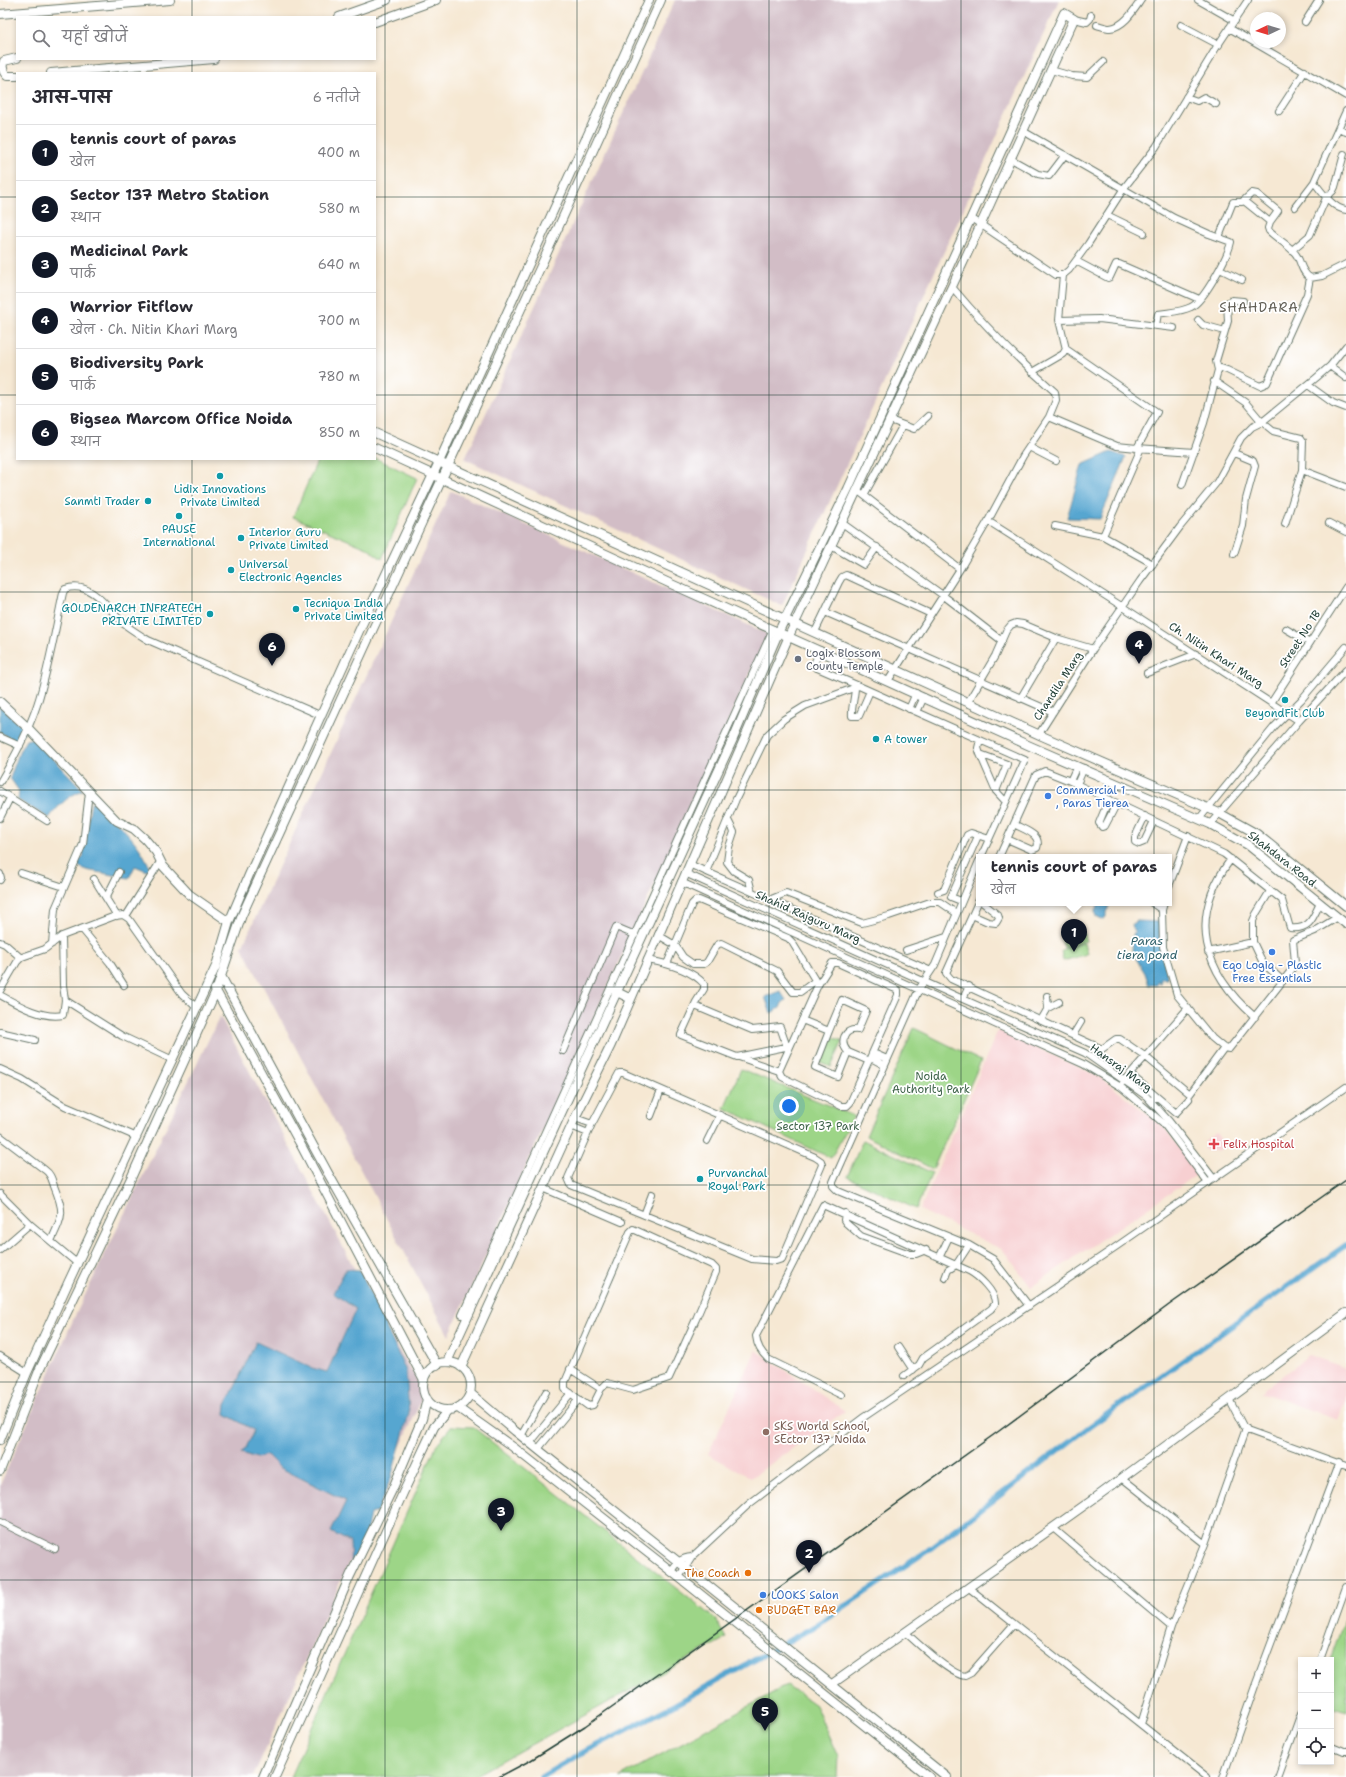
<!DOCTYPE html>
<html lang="hi">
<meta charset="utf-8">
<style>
body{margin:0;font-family:"Shantell Sans","Playpen Sans Deva",sans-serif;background:#f7f7f7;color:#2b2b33}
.controls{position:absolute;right:12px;bottom:12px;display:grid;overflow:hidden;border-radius:0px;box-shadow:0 2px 6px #0003}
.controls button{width:36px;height:36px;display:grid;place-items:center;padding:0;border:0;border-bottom:1px solid #e1e1e2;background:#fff;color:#2b2b33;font:20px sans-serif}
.compass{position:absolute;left:1250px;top:12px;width:36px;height:36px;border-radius:50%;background:#fff;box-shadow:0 2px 6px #0003;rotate:266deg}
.you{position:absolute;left:789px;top:1106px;width:14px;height:14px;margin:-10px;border:3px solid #fff;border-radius:50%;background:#1a73e8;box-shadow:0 0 0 6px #1a73e833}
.badge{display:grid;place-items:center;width:26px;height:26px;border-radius:50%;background:#111827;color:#fff;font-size:13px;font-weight:700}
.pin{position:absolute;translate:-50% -33px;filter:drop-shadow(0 1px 2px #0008)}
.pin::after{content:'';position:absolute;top:21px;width:14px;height:12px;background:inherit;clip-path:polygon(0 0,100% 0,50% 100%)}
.popup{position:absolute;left:976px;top:854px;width:196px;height:52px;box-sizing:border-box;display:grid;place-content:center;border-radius:0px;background:#fff;filter:drop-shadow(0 1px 3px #0005);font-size:13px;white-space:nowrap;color:#7c7c81}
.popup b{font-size:15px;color:#2b2b33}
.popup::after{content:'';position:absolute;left:50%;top:100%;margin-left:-8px;border:8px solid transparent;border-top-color:#fff}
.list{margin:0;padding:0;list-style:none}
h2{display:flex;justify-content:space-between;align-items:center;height:52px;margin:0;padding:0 16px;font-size:17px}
h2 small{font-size:13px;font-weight:400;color:#7c7c81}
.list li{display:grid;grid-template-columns:26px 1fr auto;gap:12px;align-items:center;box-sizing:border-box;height:56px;padding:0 16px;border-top:1px solid #e1e1e2}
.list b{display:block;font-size:15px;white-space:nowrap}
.list p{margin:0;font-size:13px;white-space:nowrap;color:#7c7c81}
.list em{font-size:13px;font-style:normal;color:#7c7c81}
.icon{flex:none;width:22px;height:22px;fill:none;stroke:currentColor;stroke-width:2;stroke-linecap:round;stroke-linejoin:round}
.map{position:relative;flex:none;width:1346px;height:1777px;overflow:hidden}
.search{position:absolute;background:#fff;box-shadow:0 2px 6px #0003;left:16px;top:16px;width:360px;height:44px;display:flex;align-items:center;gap:10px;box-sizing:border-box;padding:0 14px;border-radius:0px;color:#7c7c81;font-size:15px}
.panel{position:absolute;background:#fff;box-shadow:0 2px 6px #0003;left:16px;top:72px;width:360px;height:388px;border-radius:0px}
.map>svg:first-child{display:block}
.built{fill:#f7cfd1}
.industrial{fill:#d2bdc6}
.green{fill:#9dd587;stroke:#5e895e}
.water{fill:#56a6d0;stroke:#3a7282}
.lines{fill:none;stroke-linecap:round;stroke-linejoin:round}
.canal{stroke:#56a6d0;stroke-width:5.5}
.minor-casing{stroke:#6a796c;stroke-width:8}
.tertiary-casing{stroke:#6a796c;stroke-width:10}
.minor{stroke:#fff;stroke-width:6}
.tertiary{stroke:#fff;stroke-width:8}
.rail{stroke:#1f3d34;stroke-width:1.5}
.grid{fill:none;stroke:#1f3d34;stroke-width:1;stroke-opacity:0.55}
.culture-dot{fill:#0f9aa8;stroke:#fff;stroke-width:1.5}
.worship-dot{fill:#6b7280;stroke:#fff;stroke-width:1.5}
.shop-dot{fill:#3f7fe0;stroke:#fff;stroke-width:1.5}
.health-dot{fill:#e0444e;stroke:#fff;stroke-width:1.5}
.education-dot{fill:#8d6e63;stroke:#fff;stroke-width:1.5}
.food-dot{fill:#e8710a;stroke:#fff;stroke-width:1.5}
.labels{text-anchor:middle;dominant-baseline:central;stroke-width:3.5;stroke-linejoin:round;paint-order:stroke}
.culture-label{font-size:11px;fill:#0d838f;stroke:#fff;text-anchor:start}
.street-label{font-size:11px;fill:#1f3d34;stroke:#fff}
.worship-label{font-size:11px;fill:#5b616d;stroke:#fff;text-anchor:start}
.shop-label{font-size:11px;fill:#366cbe;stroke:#fff;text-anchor:start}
.park-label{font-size:11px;fill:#3e6349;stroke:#fff}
.health-label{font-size:11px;fill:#be3a42;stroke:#fff;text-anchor:start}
.education-label{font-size:11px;fill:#785e54;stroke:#fff;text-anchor:start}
.food-label{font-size:11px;fill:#c56008;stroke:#fff;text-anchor:end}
.water-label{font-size:12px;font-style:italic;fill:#32626b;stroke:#fff}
.quarter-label{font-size:13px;letter-spacing:1px;fill:#625f56;stroke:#fff}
</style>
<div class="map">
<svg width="1346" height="1777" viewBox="0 0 1346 1777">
<rect width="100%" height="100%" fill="#fff"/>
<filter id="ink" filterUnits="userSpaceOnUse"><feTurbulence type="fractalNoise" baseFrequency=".025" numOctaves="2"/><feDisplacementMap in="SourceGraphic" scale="8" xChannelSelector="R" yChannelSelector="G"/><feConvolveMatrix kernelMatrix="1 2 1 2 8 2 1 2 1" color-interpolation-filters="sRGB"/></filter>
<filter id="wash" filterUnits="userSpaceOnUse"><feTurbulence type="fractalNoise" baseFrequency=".012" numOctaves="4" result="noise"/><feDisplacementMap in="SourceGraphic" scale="16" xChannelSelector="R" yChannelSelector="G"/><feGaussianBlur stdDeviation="0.9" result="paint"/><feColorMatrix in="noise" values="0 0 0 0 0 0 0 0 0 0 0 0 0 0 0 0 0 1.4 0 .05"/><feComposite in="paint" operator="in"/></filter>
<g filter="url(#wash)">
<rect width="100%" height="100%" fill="#f6e8d3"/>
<!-- built -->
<path class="built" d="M998,1030L1100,1077L1165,1128L1198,1174L1031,1287L1003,1250L920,1210Z
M1216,1133L1225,1146L1216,1152L1214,1149L1210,1152L1208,1150L1206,1151L1203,1148L1206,1146L1204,1142Z
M756,1350L845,1411L751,1478L708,1454Z
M1309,1355L1346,1368V1399L1338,1420L1261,1392Z"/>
<!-- industrial -->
<path class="industrial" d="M675,0H1059L782,606L465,459Z
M451,491L768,634L449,1336L242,947Z
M220,1016L391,1337L419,1383L426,1390L253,1777H0V1485L74,1318Z"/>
<!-- green -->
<path class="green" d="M375,458L417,478L382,559L367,548L293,517L318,459Z
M1082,929L1086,941L1064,948L1060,934Z
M1084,943L1087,954L1063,961L1061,950Z
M914,1028L981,1061L933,1169L866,1136Z
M830,1036L843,1041L831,1067L819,1062Z
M741,1069L854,1116L831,1158L724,1108Z
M863,1140L932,1173L916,1209L847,1177Z
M452,1426L473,1427L715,1619L726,1638L472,1777H290L437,1444Z
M1346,1614V1711L1331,1706V1660H1330Z
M787,1685L815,1705L838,1757L837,1777H620Z"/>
<!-- water -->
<path class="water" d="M1111,452L1126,457L1100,519L1067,518L1082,465Z
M0,706L25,729L18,743L0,732Z
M34,738L83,790C68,796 59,805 49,818L18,800L19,791L10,778L20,750L26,740Z
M91,803H97C120,826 141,842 152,873L135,866L129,878L86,870L76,865L84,855L80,850L87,828Z
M1099,903H1108L1110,905L1106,912V917L1102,920L1096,917L1095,911Z
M1137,921L1160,922V945L1168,979L1161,978V984L1158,980L1157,985H1149L1145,973L1132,952L1133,935L1135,932L1132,925L1134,922Z
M780,991L786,1000L782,1003L780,1008L771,1013L765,997Z
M346,1269L360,1270L406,1371L409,1413L391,1478L377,1512L370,1514L363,1549L351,1563L350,1542L331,1532L346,1501L279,1467L267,1455L257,1458L241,1453L246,1448L254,1430L225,1414L226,1405L256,1342L312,1368L327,1372L356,1309L333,1293Z"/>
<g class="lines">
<!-- canal -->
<path class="canal" d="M541,1777L580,1754L674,1705L817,1625L927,1551L1089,1427L1346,1245"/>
</g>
</g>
<g filter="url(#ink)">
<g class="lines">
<defs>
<path id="minor" d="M1198,0L1235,21
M1074,19L1087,22L1090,19L1091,15
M1305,22L1319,0
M1097,25C1101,26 1106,28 1110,28C1124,27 1134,10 1141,0
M1181,25L1219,45
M1229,28L1346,96
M1051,70L1072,76L1087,77L1103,62
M1186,97L1197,101L1204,97L1216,104
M1279,111L1305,71
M1339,128L1346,132
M1023,131L1174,218L1209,234L1231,242C1228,256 1204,301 1191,307C1181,312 1169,312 1158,314L1156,325
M1011,159L1038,174L1049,176L1065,155
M1314,182C1321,191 1333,209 1346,210
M1244,201L1270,222L1268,228L1269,231C1277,239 1287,244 1294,252C1302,260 1299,270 1310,278L1322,276L1346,264
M1295,207L1314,182L1346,111
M1107,215L1144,233
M971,218L1056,275H1063L1069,270L1088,244L1124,188L1156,147L1216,48L1248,0
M1219,237L1233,202H1242L1252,193L1257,194L1278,211L1270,222
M1292,250L1310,235L1326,198L1333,191L1335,187L1344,154
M1076,261L1108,278L1110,277L1116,264H1119L1199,299
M1220,269L1242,280
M1059,320L1099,319L1174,328
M1198,320L1203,325L1225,331L1228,321L1227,303L1232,300L1243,301
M1066,349L1157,412L1137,448L1194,452
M1330,366L1346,378
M1218,370L1216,361L1225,331
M1032,372L1063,354L1066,349L1059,320L1063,275
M1214,381L1246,403L1262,422L1273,431L1301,438L1303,441L1302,470L1346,487
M1308,385L1333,403L1346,408
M1049,417L1117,446L1137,448
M890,420L914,429L928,416
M1029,447L1056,461
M1182,485L1204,423L1218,370L1221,368L1227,370L1260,386L1267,383L1307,294L1310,278
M857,490L960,569
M864,495L903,425
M988,521L1123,607L1299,721
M842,523L944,596L1002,641
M1329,523L1346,532
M1285,524L1302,470
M1055,526L1103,536L1141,448
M1103,536L1153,564
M831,546L864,565L877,547
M1234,554L1243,526L1246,499L1255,466L1253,461L1234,453
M825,612L1053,712
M1286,629L1310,643
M815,632L839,582L842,577L846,575L931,614
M814,664L820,650
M815,667L859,686
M1147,673L1196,654
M888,681L960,569L988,521L1023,456L1049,417L1056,400L1055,392C1017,359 984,325 952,287
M855,687C855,696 851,709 852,716H859L870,691
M1020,699L1056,638
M968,702L995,656L1006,631L1011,625L1016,623L1023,624L1056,638L1093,649
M1271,703L1346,587
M909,709L916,693
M917,712L1025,760L981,857
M1039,734L1093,649L1140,581L1180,527L1217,482L1241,438L1252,427L1262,422L1316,378L1330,366L1346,346
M0,737L20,746
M980,740L978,748L980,754L996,791L1006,802
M980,754L1007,764L996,791
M1070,781L1077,766
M0,782C14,758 28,732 37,705C49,669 55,630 63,593L65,589C92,580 108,609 124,624C132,630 140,635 148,640L322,716
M1077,784L1084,768
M0,791L47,821
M1109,799L1099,823L1102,827L1105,826L1117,803
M1145,816L1135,837V842L1139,844L1144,842L1154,821
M0,818L10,798
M1199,819L1275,726L1301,700L1346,647
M728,820L734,832L729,847L727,862L734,871L749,880L752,892
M1210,824L1299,721L1346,670
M1007,839L1032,850L1037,848C1042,834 1024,830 1014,824
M999,857L1036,775L1045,771L1070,781L1224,854L1282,900L1290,928C1310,930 1313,918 1320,903
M1231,859C1187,918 1203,972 1255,1017
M979,861L935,965L919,989L833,1182V1186L838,1191L969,1245L993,1259L1029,1306
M689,864L931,971
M706,872L736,799L767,735L784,719L805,706L859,686L917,712L924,697
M21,873L64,887
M685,873L956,996L1085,1053L1146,1096L1169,1121L1214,1179
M0,874L1,878L0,880
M94,879L117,916
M681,882L1083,1064L1121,1087L1163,1123L1208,1183
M1169,886L1188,836
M1270,891L1256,914L1253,921V942L1263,963L1283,981
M938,892L944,890L967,835L971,833L989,839
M106,898L119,872
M769,900L786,893L862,923L889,916L930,902H940L956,913
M979,900L946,973L951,979L1102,1049L1116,1039H1120L1146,1057L1190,1094L1224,1048
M961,901L951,897L978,836
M1152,903L1162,910
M1164,903L1162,910L1163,947L1177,995L1212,1038L1224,1048L1229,1049L1293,968L1295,963L1293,940L1315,931L1338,917
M972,915L988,922L996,923L999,918L998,915L983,903
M126,916L160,862
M82,929L110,963L124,985
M658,935L675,945L683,957L693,964H704L707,962L717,945L721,943L777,971L793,992H800L815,981
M0,942L5,944L21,958
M52,944L55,909L83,844L89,792
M906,950L946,937
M1208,952L1253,942
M647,960C665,963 692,970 704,984V989L696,1002L681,1035L737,1057L790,1046
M832,963H838L893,988L898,990V995L850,1103L847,1106H841L782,1077L779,1071L818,985Z
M667,964L692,904L695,901L699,900L788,938L792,942L818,985
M0,991L17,962L22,957L45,949L62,936L115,916L123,915L129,919L182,994L197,1008
M0,995C18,1005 42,1019 63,1015L65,1000L63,985L62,936
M1047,996L1048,1008
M963,999L969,986
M65,1000L122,1036L173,1060
M695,1006L752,1030L780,1027L787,1047
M802,1020L829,1031L815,1067L838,1077L848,1052C839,1042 844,1028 858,1030L866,1011L842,1000L829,1031
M1041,1020L1048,1008L1059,1002
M0,1032L35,1040
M1073,1035L1081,1022
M563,1051L616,927L635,935
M848,1052L869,1061
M873,1053L887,1059
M739,1057L779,1071
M871,1058L884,1065
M0,1069L22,1079L65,1106L137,1137
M619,1073H623L815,1157L821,1161L822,1165L782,1259L776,1261L752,1259L571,1185L568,1178L592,1124Z
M1130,1074L1156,1096L1153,1099
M1123,1082L1188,1008
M1156,1096L1176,1113L1189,1099
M651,1116L661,1090
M575,1118L592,1124
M571,1126L588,1133
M0,1136L45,1170C51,1174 52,1180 54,1186C65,1213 63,1215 51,1241
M707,1141L720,1115
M543,1188L622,1222
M0,1194L30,1224L78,1264
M845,1213L844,1220L846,1223L861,1236L910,1254H916L926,1250
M644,1215L652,1194
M633,1229L712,1265L716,1269V1272L696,1319L669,1378L633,1390L607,1383L601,1389L593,1405L588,1406L565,1389V1382L630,1232Z
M0,1250L30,1224
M940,1256L949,1237
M945,1278L948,1270L956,1265L969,1245
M468,1317L462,1315L773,629
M898,1347L913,1370
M0,1356L27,1373
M570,1369L601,1389
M841,1395L768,1359C761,1352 757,1346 756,1336L823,1205L969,1271C978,1276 996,1292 995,1304L991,1309L923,1358L919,1365L904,1376
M1229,1399L1243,1426L1247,1430L1346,1466
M521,1436L546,1392
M530,1443L571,1393
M538,1449L579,1399
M1122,1478L1205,1544
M0,1522L55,1549
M1053,1528L1171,1627
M671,1571C677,1562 681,1558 692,1557
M679,1577L692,1557L749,1504L864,1417L1117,1246L1346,1087
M969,1588L1207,1777
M905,1632C917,1643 951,1675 965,1676L971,1673L1014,1624
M1320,1660L1346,1587
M1141,1724L1171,1627L1205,1544L1246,1428
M1331,1748L1343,1753H1346
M1223,1777L1255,1686L1339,1462
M1278,1777L1301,1713"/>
<path id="tertiary" d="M0,14L170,0
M339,17L387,0
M375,22L436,0
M17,58L4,61C1,67 3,72 7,76H17
M51,73L214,59
M375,433L1042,736L1219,813L1257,834L1346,906
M375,448L669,583L1030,746L1210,824L1248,845L1346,924
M0,702L28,728L117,821L134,829L145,839L156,852L163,866L189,894L229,922
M221,976L329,1175L437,1365
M215,989L302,1147L424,1380
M611,989L631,999
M447,1362L733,739L779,631L848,489L1064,13L1074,19L976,235L789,636L611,1045L575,1118L461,1367
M423 1386a24 24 0 1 1 48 0a24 24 0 1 1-48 0Z
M470,1393L515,1431L947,1777
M458,1408L513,1447L685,1582L929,1777
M0,1440L27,1373L68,1283L216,966L229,922L249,875L359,631L439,462L649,0
M0,1471L39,1371L132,1176L216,991L242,915L422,522L540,268L661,0
M832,1684L1099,1495L1346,1313
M263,1777L350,1576L393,1488L422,1419L427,1399
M275,1777L403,1493L434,1427L448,1410"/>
</defs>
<!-- minor casing -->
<use href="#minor" class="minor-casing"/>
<!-- tertiary casing -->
<use href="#tertiary" class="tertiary-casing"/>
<!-- minor -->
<use href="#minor" class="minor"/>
<!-- tertiary -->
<use href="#tertiary" class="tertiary"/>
<!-- rail -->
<path class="rail" d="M499,1777L531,1760L585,1726L999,1431L1169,1305L1346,1180"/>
</g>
</g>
<!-- grid -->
<path class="grid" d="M192,0V17M385,0V1777M577,0V1777M769,0V1777M961,0V1777M1154,0V1777M192,59V73M0,197H17M375,197H1346M0,395H17M375,395H1346M192,459V1777M0,592H1346M0,790H1346M0,987H1346M0,1185H1346M0,1382H1346M0,1580H1346"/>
<!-- markers -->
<g class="culture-dot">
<circle cx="220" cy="476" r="4"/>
<circle cx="148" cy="501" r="4"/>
<circle cx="179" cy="516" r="4"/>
<circle cx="241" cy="538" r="4"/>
<circle cx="231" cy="570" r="4"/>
<circle cx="296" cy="609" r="4"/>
<circle cx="210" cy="614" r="4"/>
<circle cx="1285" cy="700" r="4"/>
<circle cx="876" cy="739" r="4"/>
<circle cx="700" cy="1179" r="4"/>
</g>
<circle class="worship-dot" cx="798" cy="659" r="4"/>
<g class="shop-dot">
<circle cx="1048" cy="796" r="4"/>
<circle cx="1272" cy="952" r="4"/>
<circle cx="763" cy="1595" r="4"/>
</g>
<path class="health-dot" d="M1212 1138h4v4h4v4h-4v4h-4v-4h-4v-4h4z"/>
<circle class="education-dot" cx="766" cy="1432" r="4"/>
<g class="food-dot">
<circle cx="748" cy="1573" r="4"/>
<circle cx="759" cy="1610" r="4"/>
</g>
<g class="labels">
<!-- culture labels -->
<g class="culture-label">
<text x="220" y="489" text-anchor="middle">Lidix Innovations<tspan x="220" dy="13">Private Limited</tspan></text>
<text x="140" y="501" text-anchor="end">Sanmti Trader</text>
<text x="179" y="529" text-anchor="middle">PAUSE<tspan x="179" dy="13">International</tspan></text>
<text x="249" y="532">Interior Guru<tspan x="249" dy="13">Private Limited</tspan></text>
<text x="239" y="564">Universal<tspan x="239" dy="13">Electronic Agencies</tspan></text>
<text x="304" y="603">Tecniqua India<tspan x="304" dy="13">Private Limited</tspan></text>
<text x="202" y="608" text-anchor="end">GOLDENARCH INFRATECH<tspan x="202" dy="13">PRIVATE LIMITED</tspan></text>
<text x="1285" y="713" text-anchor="middle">BeyondFit Club</text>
<text x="884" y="739">A tower</text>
<text x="708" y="1173">Purvanchal<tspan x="708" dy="13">Royal Park</tspan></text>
</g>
<!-- street labels -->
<g class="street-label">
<text transform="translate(1300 639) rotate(-57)">Street No 1B</text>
<text transform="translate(1216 655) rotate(33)">Ch. Nitin Khari Marg</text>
<text transform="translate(1058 686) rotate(-57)">Chandila Marg</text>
<text transform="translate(1282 859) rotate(38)">Shahdara Road</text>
<text transform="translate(808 917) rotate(24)">Shahid Rajguru Marg</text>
<text transform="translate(1121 1068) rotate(36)">Hansraj Marg</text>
</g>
<!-- worship labels -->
<g class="worship-label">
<text x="806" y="653">Logix Blossom<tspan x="806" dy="13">County Temple</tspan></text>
</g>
<!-- shop labels -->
<g class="shop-label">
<text x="1056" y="790">Commercial 1<tspan x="1056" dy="13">, Paras Tierea</tspan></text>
<text x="1272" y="965" text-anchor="middle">Eqo Logiq - Plastic<tspan x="1272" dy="13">Free Essentials</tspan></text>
<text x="771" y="1595">LOOKS Salon</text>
</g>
<!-- park labels -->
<g class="park-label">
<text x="931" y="1076">Noida<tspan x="931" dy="13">Authority Park</tspan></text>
<text x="818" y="1126">Sector 137 Park</text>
</g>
<!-- health labels -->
<g class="health-label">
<text x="1223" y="1144">Felix Hospital</text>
</g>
<!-- education labels -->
<g class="education-label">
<text x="774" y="1426">SKS World School,<tspan x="774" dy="13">SEctor 137 Noida</tspan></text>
</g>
<!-- food labels -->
<g class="food-label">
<text x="740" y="1573">The Coach</text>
<text x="767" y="1610" text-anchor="start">BUDGET BAR</text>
</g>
<!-- water labels -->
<g class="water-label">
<text x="1147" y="941">Paras<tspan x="1147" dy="14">tiera pond</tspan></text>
</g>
<!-- quarter labels -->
<g class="quarter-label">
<text x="1259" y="307">SHAHDARA</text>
</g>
</g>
</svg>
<div class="controls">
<button>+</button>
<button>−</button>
<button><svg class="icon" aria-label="locate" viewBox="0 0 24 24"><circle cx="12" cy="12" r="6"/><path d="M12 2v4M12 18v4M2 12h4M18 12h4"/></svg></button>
</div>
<svg class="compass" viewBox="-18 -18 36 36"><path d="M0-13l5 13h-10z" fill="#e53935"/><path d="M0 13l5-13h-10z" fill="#7c7c81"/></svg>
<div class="you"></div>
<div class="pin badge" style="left:1074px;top:952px">1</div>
<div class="popup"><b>tennis court of paras</b>खेल</div>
<div class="pin badge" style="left:809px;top:1573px">2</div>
<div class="pin badge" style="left:501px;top:1531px">3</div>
<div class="pin badge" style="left:1139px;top:664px">4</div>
<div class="pin badge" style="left:765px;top:1731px">5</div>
<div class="pin badge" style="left:272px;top:666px">6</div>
<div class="search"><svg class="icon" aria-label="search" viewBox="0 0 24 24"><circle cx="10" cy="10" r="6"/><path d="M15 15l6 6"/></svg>यहाँ खोजें</div>
<section class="panel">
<h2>आस-पास<small>6 नतीजे</small></h2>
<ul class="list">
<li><span class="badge">1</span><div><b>tennis court of paras</b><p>खेल</p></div><em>400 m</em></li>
<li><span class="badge">2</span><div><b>Sector 137 Metro Station</b><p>स्थान</p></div><em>580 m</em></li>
<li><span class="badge">3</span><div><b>Medicinal Park</b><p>पार्क</p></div><em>640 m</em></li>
<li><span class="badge">4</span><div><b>Warrior Fitflow</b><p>खेल · Ch. Nitin Khari Marg</p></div><em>700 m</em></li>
<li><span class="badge">5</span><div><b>Biodiversity Park</b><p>पार्क</p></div><em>780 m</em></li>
<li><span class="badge">6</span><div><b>Bigsea Marcom Office Noida</b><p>स्थान</p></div><em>850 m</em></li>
</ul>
</section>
</div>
